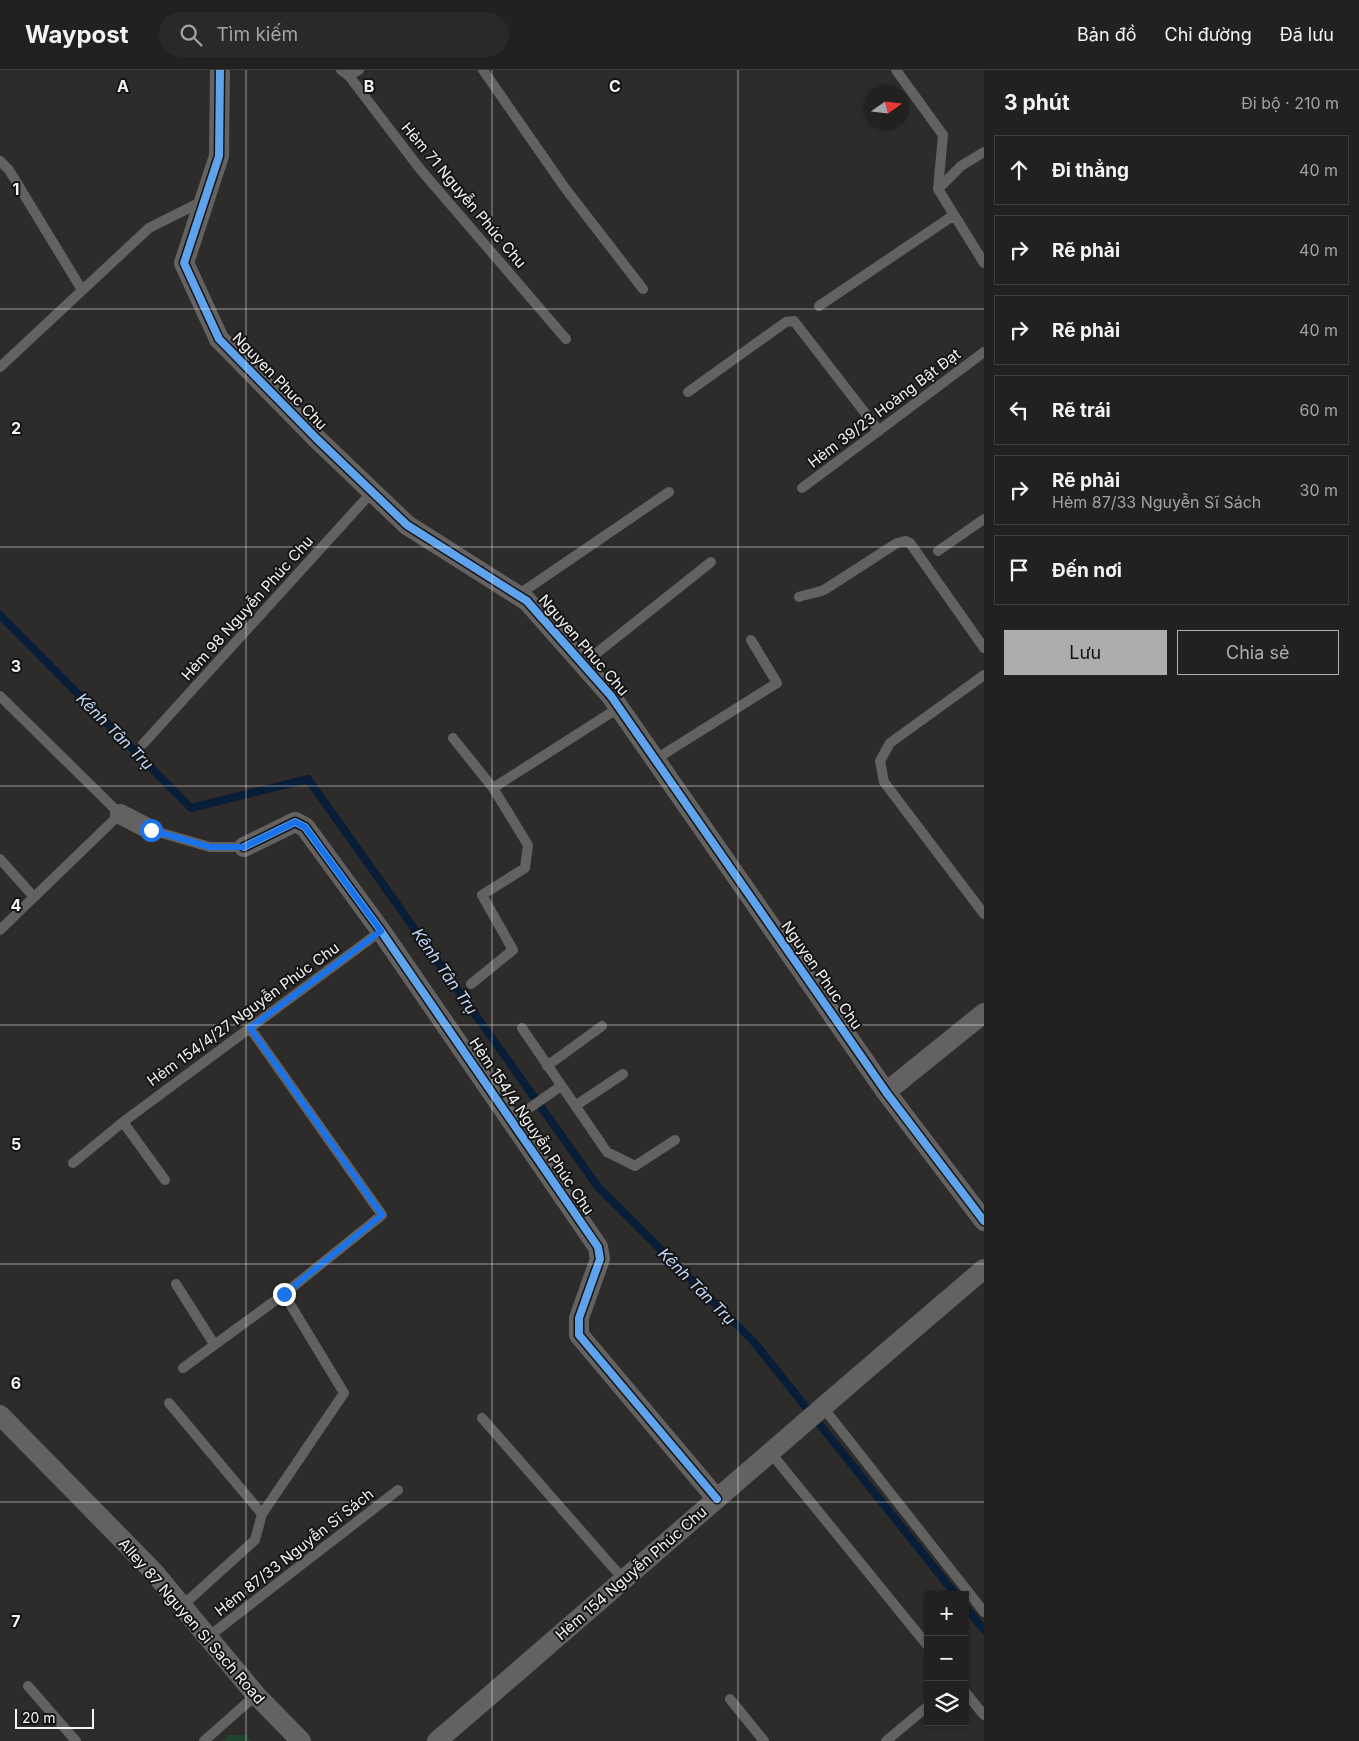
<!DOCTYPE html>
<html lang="vi">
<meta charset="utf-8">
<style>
body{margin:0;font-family:Inter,sans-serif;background:#2a2929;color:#f1f3f6}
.controls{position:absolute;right:15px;bottom:15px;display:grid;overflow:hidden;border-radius:0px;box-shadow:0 1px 4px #0004}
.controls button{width:45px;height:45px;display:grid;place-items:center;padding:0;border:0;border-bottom:1px solid #3f3e3e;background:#222120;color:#f1f3f6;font:25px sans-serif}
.compass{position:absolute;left:864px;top:15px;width:45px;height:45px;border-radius:50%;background:#222120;box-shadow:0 1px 4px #0004;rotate:76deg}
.scale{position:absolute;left:15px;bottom:12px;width:79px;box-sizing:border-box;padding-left:5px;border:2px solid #f5f3f2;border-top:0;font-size:14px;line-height:18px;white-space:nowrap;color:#f5f3f2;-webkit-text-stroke:4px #151414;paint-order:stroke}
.stop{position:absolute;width:15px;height:15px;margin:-11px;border:4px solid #1a73e8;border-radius:50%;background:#fff}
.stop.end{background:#1a73e8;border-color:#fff;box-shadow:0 1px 5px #0008}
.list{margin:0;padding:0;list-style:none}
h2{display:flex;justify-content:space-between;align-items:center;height:65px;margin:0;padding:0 20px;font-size:21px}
h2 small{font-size:16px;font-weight:400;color:#a2a3a5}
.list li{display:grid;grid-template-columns:32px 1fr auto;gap:15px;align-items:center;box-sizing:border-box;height:70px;margin:0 10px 10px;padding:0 10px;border:1px solid #3f3e3e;border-radius:0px}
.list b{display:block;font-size:19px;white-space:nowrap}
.list p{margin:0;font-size:16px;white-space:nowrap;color:#a2a3a5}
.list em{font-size:16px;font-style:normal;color:#a2a3a5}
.actions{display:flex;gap:10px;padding:15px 20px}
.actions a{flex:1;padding:11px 0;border:1px solid #afadac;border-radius:0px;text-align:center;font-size:18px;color:#afadac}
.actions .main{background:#afadac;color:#111}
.icon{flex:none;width:28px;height:28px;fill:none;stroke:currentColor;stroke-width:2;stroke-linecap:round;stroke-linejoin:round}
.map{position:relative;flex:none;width:984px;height:1671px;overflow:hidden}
header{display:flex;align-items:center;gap:30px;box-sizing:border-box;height:70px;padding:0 25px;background:#222120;border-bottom:1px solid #3f3e3e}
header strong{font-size:24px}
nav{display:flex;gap:28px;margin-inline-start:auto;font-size:18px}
.search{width:350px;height:45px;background:#2a2929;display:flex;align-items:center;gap:12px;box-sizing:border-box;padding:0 18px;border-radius:28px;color:#a2a3a5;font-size:19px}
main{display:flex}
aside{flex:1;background:#222120}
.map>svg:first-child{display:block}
.green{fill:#1d442e}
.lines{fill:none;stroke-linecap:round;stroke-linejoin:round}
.stream{stroke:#081d37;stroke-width:8}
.lane{stroke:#636261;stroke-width:10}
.street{stroke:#636261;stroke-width:20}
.cycleway-casing{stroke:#151414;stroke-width:11}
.cycleway{stroke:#60a3ed;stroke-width:8}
.route{stroke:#1a73e8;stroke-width:6}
.grid{fill:none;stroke:#f5f3f2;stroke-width:1;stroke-opacity:0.55}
.labels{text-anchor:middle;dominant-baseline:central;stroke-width:4;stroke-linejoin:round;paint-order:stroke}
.street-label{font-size:15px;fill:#f5f3f2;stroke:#151414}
.water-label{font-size:16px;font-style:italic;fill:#c0dafb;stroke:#151414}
.grid-label{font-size:16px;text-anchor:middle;font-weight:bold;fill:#f5f3f2;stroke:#151414;stroke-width:4;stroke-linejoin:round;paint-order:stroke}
</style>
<header>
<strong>Waypost</strong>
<div class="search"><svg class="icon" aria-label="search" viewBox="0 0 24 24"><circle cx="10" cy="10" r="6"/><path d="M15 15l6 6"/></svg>Tìm kiếm</div>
<nav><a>Bản đồ</a><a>Chỉ đường</a><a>Đã lưu</a></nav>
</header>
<main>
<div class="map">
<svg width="984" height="1671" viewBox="0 0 984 1671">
<rect width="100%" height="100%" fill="#2d2c2b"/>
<!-- green -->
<path class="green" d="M229,1665H246L250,1671H223Z"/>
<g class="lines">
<!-- stream -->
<path class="stream" d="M0,545L191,738L308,709L598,1117L753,1271L956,1525
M965,1536L984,1560"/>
<!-- lane -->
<path class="lane" d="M341,0L349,6L420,99L566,269
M483,0L565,118L643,219
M896,0L943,65L938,119L984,193
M349,6L359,0
M0,91L9,100L82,220
M938,119L961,96L984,82
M819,236L954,145
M0,297L149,158L203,131
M688,322L786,252L794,251L879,361
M802,418L984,282
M938,481L984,449
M518,525L669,422
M799,527C807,524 816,523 824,520L897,473L905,471L910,473L984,578
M583,594L711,492
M984,605L890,673L880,691L884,712L984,844
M0,626L120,744L0,860
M453,668L493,718L528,775L525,798L482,825L513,880L471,914
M143,674L372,422
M656,689L777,613L751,570
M493,718L620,637
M151,760L210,777H244
M0,789L34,827
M522,958L607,1082L635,1096L675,1070
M547,996L602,956
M575,1036L623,1004
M511,1051L561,1016
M123,1052L165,1110
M73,1093L123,1052L381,861
M176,1214L214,1274
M183,1298L284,1224L382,1145L250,958
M169,1333L262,1444
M822,1336L984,1542
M482,1348L624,1510
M770,1382L928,1576
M182,1536L255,1470L262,1444L344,1323L284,1224
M208,1567L398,1420
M28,1616L76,1671
M965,1622L984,1645
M730,1629L764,1671
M204,1671L256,1625
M886,1671L928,1636"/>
<!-- street -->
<path class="street" d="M220,0L219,86L184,193L219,269L317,369L407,455L527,531L611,626L886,1022L984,1151
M120,744L151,760
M244,777L295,752L305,757L381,861L598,1177L600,1189L579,1248V1265L717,1429
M886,1022L984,943
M0,1345L153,1501L256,1625L301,1671
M437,1671C620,1514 800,1355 984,1199"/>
<defs>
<path id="cycleway" d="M220,0L219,86L184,193L219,269L317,369L407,455L527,531L611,626L886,1022L984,1151
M244,777L295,752L305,757L381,861L598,1177L600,1189L579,1248V1265L717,1429"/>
</defs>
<!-- cycleway casing -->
<use href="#cycleway" class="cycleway-casing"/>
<!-- cycleway -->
<use href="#cycleway" class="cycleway"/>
</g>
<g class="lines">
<!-- route -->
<path class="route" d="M151,760L210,777H244L295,752L305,757L381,861L250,958L382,1145L284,1224"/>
</g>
<!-- grid -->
<path class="grid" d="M246,0V1671M492,0V1671M738,0V1671M0,239H984M0,477H984M0,716H984M0,955H984M0,1194H984M0,1432H984"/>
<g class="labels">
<!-- street labels -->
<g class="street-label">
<text transform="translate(464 125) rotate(50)">Hẻm 71 Nguyễn Phúc Chu</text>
<text transform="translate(280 311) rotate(46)">Nguyen Phuc Chu</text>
<text transform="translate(884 338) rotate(-37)">Hẻm 39/23 Hoàng Bật Đạt</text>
<text transform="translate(247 538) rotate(-48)">Hẻm 98 Nguyễn Phúc Chu</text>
<text transform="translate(584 575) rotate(49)">Nguyen Phuc Chu</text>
<text transform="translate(822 905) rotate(55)">Nguyen Phuc Chu</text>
<text transform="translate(243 944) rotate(-36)">Hẻm 154/4/27 Nguyễn Phúc Chu</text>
<text transform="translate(532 1056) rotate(56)">Hẻm 154/4 Nguyễn Phúc Chu</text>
<text transform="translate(294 1482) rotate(-38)">Hẻm 87/33 Nguyễn Sĩ Sách</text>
<text transform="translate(631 1503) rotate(-41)">Hẻm 154 Nguyễn Phúc Chu</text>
<text transform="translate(192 1551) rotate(49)">Alley 87 Nguyen Si Sach Road</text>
</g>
<!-- water labels -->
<g class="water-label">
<text transform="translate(115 661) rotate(45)">Kênh Tân Trụ</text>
<text transform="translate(445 901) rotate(55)">Kênh Tân Trụ</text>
<text transform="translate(697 1216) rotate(45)">Kênh Tân Trụ</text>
</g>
</g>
<g class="grid-label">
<text x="123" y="22">A</text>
<text x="369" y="22">B</text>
<text x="615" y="22">C</text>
<text x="16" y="125">1</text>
<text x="16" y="364">2</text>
<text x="16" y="602">3</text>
<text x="16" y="841">4</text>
<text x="16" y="1080">5</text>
<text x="16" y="1319">6</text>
<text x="16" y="1557">7</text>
</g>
</svg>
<div class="controls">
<button>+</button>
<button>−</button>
<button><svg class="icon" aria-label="layers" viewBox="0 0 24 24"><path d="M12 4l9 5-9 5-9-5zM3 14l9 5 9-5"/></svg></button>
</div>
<svg class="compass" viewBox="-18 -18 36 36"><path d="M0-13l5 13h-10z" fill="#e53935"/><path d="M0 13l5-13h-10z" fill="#a2a3a5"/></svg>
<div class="scale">20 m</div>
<div class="stop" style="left:151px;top:760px"></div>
<div class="stop end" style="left:284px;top:1224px"></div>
</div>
<aside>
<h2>3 phút<small>Đi bộ · 210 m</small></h2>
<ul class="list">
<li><svg class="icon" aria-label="ahead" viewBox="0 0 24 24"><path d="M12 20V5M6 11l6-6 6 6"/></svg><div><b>Đi thẳng</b></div><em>40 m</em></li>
<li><svg class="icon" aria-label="right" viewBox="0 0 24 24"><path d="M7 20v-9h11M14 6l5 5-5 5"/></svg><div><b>Rẽ phải</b></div><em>40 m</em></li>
<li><svg class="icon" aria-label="right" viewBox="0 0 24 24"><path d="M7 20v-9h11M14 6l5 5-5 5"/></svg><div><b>Rẽ phải</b></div><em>40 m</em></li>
<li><svg class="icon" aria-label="left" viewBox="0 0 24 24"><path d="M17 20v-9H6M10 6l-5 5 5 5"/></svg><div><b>Rẽ trái</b></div><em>60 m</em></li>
<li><svg class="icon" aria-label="right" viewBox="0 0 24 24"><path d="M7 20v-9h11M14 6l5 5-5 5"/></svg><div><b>Rẽ phải</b><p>Hẻm 87/33 Nguyễn Sĩ Sách</p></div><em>30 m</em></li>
<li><svg class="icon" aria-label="arrive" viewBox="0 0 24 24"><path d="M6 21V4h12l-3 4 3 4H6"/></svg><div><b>Đến nơi</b></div></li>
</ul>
<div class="actions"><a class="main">Lưu</a><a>Chia sẻ</a></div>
</aside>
</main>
